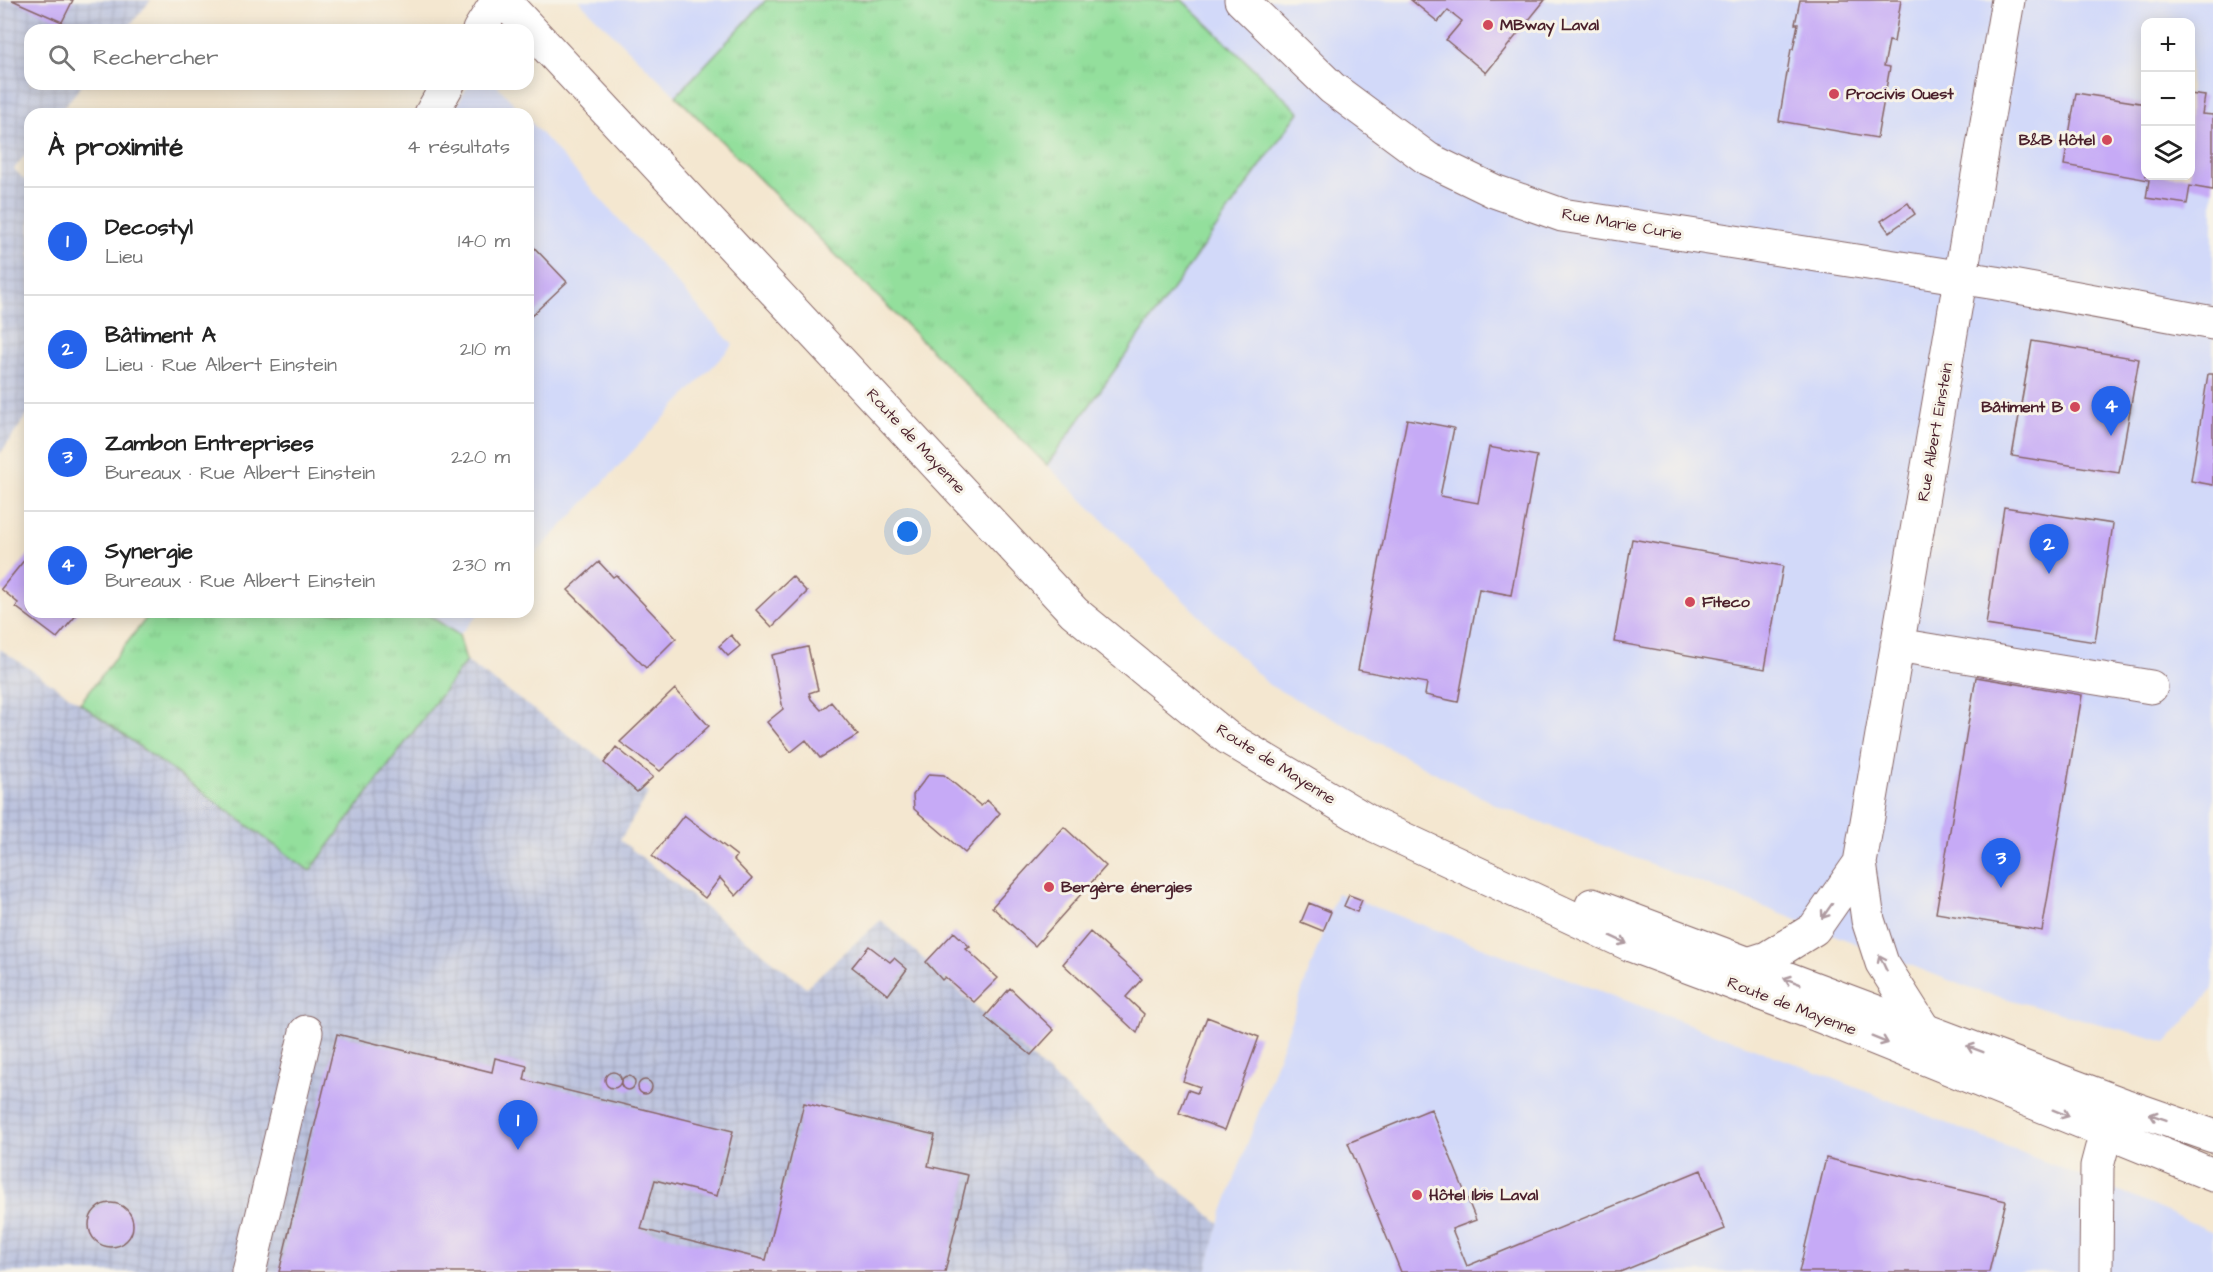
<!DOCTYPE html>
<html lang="fr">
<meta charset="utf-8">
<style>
body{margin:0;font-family:"Architects Daughter",sans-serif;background:#f6f6f6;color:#222}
.controls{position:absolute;right:18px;top:18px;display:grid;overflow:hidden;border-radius:12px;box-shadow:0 3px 15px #0003}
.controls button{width:54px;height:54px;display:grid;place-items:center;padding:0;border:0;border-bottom:2px solid #e0e0e0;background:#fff;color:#222;font:30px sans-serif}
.you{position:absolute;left:908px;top:532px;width:21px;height:21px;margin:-15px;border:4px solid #fff;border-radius:50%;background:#1a73e8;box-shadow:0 0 0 9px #1a73e833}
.badge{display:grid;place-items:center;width:39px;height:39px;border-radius:50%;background:#2563eb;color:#fff;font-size:20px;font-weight:700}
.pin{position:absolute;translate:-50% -50px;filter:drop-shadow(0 2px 3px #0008)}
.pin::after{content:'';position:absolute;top:32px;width:21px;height:18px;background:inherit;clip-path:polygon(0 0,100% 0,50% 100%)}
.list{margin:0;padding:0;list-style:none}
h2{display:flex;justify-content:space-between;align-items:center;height:78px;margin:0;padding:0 24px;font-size:26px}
h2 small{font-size:20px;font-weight:400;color:#767676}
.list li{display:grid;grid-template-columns:39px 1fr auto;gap:18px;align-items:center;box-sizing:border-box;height:108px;padding:0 24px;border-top:2px solid #e0e0e0}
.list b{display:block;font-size:22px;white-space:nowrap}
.list p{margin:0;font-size:20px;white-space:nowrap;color:#767676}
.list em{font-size:20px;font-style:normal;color:#767676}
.icon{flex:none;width:33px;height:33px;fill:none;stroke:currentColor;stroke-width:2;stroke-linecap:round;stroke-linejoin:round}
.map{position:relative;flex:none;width:2213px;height:1272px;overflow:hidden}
.search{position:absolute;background:#fff;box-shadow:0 3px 15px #0003;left:24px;top:24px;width:510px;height:66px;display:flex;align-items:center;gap:15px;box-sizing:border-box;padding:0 21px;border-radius:18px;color:#767676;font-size:22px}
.panel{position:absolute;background:#fff;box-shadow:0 3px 15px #0003;left:24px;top:108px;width:510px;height:510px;border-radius:18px}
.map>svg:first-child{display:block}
.built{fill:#d2d9f9;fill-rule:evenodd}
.industrial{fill:url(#industrial-grid)}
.grass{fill:url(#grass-tufts);stroke:#6e7f64;stroke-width:1.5}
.building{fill:#c6aaf6}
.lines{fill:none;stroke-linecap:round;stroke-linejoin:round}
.minor-casing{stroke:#866565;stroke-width:35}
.major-casing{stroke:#866565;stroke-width:35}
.minor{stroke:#fff;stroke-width:33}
.major{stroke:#fff;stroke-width:33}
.oneway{stroke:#ae9aa0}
.poi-dot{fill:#d1495b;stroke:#f7f3e8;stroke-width:2}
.labels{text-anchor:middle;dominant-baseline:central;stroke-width:6;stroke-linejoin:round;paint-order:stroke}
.poi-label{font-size:16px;font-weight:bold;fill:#4a1f2b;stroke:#f7f3e8;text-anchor:start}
.street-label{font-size:16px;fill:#4a1f2b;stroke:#f7f3e8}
</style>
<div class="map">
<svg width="2213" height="1272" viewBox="0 0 2213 1272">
<defs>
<pattern id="industrial-grid" width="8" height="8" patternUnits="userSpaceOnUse" patternTransform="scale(1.5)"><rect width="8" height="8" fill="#bcc3de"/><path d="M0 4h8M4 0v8" fill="none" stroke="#a3a7bf"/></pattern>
<pattern id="grass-tufts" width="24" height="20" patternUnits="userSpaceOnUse" patternTransform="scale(1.5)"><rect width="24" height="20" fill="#93df9c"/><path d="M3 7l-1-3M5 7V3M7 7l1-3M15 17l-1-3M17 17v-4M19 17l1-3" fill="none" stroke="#80bf87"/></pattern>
</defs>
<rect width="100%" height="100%" fill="#f7f3e8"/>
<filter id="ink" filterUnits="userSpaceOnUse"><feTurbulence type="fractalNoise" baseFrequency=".0167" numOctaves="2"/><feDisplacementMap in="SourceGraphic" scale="12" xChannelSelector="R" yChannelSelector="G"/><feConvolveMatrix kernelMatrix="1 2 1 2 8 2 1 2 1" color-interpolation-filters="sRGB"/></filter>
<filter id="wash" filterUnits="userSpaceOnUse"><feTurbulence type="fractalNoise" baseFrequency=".008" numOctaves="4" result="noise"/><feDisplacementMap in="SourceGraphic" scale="24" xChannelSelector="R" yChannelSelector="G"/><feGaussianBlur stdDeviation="1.35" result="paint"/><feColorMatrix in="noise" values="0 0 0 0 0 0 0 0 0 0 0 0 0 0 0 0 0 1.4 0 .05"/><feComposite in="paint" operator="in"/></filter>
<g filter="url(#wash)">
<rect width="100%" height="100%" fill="#f4e7d0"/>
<!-- built -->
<path class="built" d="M578,0H766L676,96Z
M1182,0H2213V989L2167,1042L1971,989L1746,900L1498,806L1269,685L1047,465L1298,113ZM2146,22H2190V176H2146Z
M469,84H496L523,114H452Z
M528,119L733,345L528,562Z
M424,612H481L459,635Z
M1337,893L1799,1065L2117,1190L2213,1232V1272H1206L1219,1223Z"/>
<!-- industrial -->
<path class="industrial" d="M0,0H151L126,30H30V84H83L58,114H30V149L14,169L30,185V411L0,454Z
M0,649L80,703L310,871L466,661L649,793L620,840L806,987L881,920L1101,1121L1219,1223L1206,1272H0Z"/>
<!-- grass -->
<path class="grass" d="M766,0H1182L1299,112L1047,465L676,96Z
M151,612H424L459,635L466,661L310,871L80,703Z"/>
<g id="blocks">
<!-- building -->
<path class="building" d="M12,0H73L62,22Z
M1411,0H1545L1486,73L1446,40L1462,21L1448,10L1438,22Z
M1800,0H1901L1894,42L1889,41L1884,66L1890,67L1877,138L1779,121L1791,49H1793L1798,24H1795Z
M2076,93L2146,104V176H2190V94L2205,96L2202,114L2213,115V190L2190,186L2187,204L2146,198L2149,180L2064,165Z
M1908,203L1915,214L1889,232L1881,221Z
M528,241L567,282L529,318L528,317Z
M2032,341L2139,359L2119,473L2012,456Z
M2208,374H2213V485L2191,481Z
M1407,419L1454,428L1440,496L1478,503L1489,447L1537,456L1511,595L1479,589L1458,702L1425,695L1427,683L1358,670Z
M2004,507L2113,524L2095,642L1986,625Z
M1632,539L1783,566L1765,669L1614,642Z
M30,553V612H79L57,638L16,607L18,603L1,589Z
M599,562L613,577L616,575L676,638L646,668L568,590Z
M792,576L807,592L772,627L756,610Z
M731,635L740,646L728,656L719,646Z
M808,647L818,690L809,693L811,699L821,710L831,702L858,735L820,758L806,740L791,752L767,722L783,709L772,655Z
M1976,677L2082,695L2042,931L1936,913Z
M675,689L709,726L660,771L620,742Z
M616,747L653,777L637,792L604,763Z
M929,774L944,775L981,806L987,800L1000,813L965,853L914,809L913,795Z
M684,815L737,856L734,860L752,879L736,896L720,878L705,898L652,856Z
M1064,827L1106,866L1035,946L992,907Z
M1349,895L1362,900L1357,912L1344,906Z
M1309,903L1331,912L1323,931L1301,922Z
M954,932L970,947L966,949L998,978L974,1002L945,977L942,980L926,962Z
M1090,932L1142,979L1126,997L1144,1014L1137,1033L1063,964Z
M869,946L890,962L894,958L907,969L888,995L852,967Z
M1010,988L1054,1030L1031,1055L985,1017Z
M1207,1017L1259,1037L1225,1130L1179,1113L1188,1090L1197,1093L1200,1087L1183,1081Z
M337,1034L492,1072L495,1058L527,1066L524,1080L733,1131L717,1196L655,1180L641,1229L766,1260L804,1103L935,1135L928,1166L968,1175L945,1272H279Z
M605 1080a8 8 0 1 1 16 0a8 8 0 1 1-16 0Z
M621 1083a7 7 0 1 1 14 0a7 7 0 1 1-14 0Z
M638 1087a7 7 0 1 1 14 0a7 7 0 1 1-14 0Z
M1431,1109L1476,1220L1452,1229L1467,1266L1701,1170L1725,1229L1620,1272H1401L1348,1143Z
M1826,1158L2006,1201L1989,1272H1799Z
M89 1225a22 22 0 1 1 44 0a22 22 0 1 1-44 0Z"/>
</g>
</g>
<g filter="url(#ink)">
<use href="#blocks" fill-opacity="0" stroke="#866565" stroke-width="1.5"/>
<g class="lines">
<defs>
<path id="minor" d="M1241,0L1332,88L1428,159L1494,191L1562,215L1996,283L2213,323
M479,30L498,0
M431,114L448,84
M1897,645L2151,687
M1748,964L1767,958L1814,929L1860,863
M1925,1031L1882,963L1868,920L1860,863L2008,0
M249,1272L306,1032
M2096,1272L2097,1166L2106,1132"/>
<path id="major" d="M503,0L1074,612L1228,738L1376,826L1631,945L1815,1014L2213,1175
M1592,905L2124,1105L2213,1136"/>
</defs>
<!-- minor casing -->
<use href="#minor" class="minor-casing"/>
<!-- major casing -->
<use href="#major" class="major-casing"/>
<!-- minor -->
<use href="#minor" class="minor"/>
<!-- major -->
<use href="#major" class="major"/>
</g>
<!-- one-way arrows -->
<defs><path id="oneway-shaft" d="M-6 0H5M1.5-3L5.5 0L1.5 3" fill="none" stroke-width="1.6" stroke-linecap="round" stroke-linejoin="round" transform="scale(1.5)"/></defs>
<g class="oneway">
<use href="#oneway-shaft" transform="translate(1827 911) rotate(125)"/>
<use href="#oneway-shaft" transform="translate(1619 940) rotate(25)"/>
<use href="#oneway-shaft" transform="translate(1883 963) rotate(-115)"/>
<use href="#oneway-shaft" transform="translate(1792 981) rotate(-159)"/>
<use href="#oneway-shaft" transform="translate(1880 1040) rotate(22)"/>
<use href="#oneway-shaft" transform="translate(1975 1049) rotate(-159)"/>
<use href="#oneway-shaft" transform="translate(2061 1113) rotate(22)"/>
<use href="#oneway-shaft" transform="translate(2158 1117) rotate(-161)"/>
</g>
</g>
<!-- markers -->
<g class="poi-dot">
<circle cx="1488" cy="25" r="6"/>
<circle cx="1834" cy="94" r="6"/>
<circle cx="2107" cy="140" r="6"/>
<circle cx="2075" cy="407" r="6"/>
<circle cx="1690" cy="602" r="6"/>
<circle cx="1049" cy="887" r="6"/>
<circle cx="1417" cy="1195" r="6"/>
</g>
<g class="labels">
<!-- poi labels -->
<g class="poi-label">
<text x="1500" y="25">MBway Laval</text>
<text x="1846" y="94">Procivis Ouest</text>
<text x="2095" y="140" text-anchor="end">B&amp;B Hôtel</text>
<text x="2063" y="407" text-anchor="end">Bâtiment B</text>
<text x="1702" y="602">Fiteco</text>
<text x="1061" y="887">Bergère énergies</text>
<text x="1429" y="1195">Hôtel Ibis Laval</text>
</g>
<!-- street labels -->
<g class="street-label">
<text transform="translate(1622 224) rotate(10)">Rue Marie Curie</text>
<text transform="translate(1935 432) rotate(-80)">Rue Albert Einstein</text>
<text transform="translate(916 441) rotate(47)">Route de Mayenne</text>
<text transform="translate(1276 764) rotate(32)">Route de Mayenne</text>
<text transform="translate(1792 1006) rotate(21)">Route de Mayenne</text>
</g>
</g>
</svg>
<div class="controls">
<button>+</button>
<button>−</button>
<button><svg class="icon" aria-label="layers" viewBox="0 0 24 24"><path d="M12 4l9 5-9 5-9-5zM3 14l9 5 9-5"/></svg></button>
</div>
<div class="you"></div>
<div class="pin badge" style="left:518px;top:1150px">1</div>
<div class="pin badge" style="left:2049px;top:574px">2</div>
<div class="pin badge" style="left:2001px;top:888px">3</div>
<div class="pin badge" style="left:2111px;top:436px">4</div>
<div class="search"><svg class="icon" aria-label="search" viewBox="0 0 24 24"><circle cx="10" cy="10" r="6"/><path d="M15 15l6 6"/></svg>Rechercher</div>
<section class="panel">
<h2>À proximité<small>4 résultats</small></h2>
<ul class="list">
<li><span class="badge">1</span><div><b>Decostyl</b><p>Lieu</p></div><em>140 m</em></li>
<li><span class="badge">2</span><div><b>Bâtiment A</b><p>Lieu · Rue Albert Einstein</p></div><em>210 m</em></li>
<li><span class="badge">3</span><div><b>Zambon Entreprises</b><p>Bureaux · Rue Albert Einstein</p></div><em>220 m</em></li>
<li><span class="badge">4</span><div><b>Synergie</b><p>Bureaux · Rue Albert Einstein</p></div><em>230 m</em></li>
</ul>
</section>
</div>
